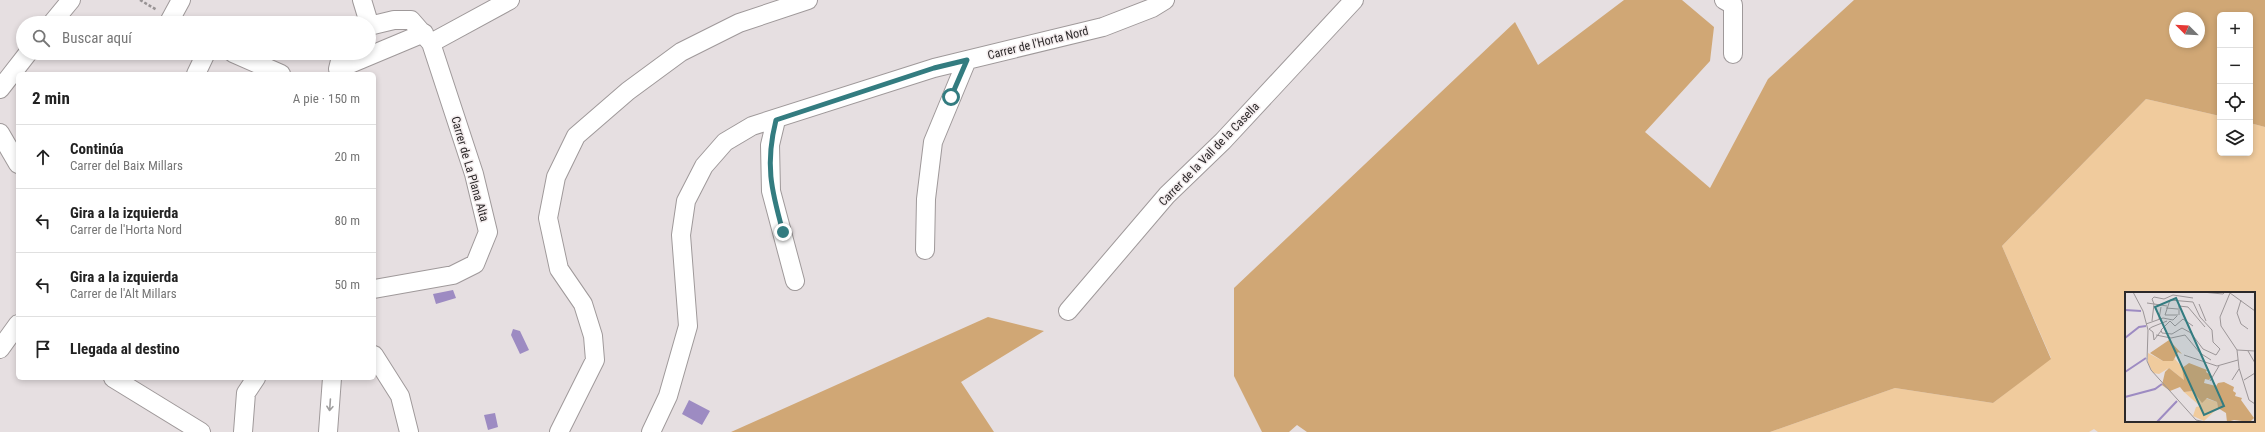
<!DOCTYPE html>
<html lang="es">
<meta charset="utf-8">
<style>
body{margin:0;font-family:"Roboto Condensed",sans-serif;background:#f6f6f6;color:#222}
.controls{position:absolute;right:12px;top:12px;display:grid;overflow:hidden;border-radius:6px;box-shadow:0 2px 6px #0003}
.controls button{width:36px;height:36px;display:grid;place-items:center;padding:0;border:0;border-bottom:1px solid #e0e0e0;background:#fff;color:#222;font:20px sans-serif}
.compass{position:absolute;left:2169px;top:12px;width:36px;height:36px;border-radius:50%;background:#fff;box-shadow:0 2px 6px #0003;rotate:294deg}
.stop{position:absolute;width:12px;height:12px;margin:-9px;border:3px solid #337c80;border-radius:50%;background:#fff}
.stop.end{background:#337c80;border-color:#fff;box-shadow:0 1px 4px #0008}
.list{margin:0;padding:0;list-style:none}
h2{display:flex;justify-content:space-between;align-items:center;height:52px;margin:0;padding:0 16px;font-size:17px}
h2 small{font-size:13px;font-weight:400;color:#767676}
.list li{display:grid;grid-template-columns:26px 1fr auto;gap:12px;align-items:center;box-sizing:border-box;height:64px;padding:0 16px;border-top:1px solid #e0e0e0}
.list b{display:block;font-size:15px;white-space:nowrap}
.list p{margin:0;font-size:13px;white-space:nowrap;color:#767676}
.list em{font-size:13px;font-style:normal;color:#767676}
.icon{flex:none;width:22px;height:22px;fill:none;stroke:currentColor;stroke-width:2;stroke-linecap:round;stroke-linejoin:round}
.map{position:relative;flex:none;width:2265px;height:432px;overflow:hidden}
.search{position:absolute;background:#fff;box-shadow:0 2px 6px #0003;left:16px;top:16px;width:360px;height:44px;display:flex;align-items:center;gap:10px;box-sizing:border-box;padding:0 14px;border-radius:22px;color:#767676;font-size:15px}
.panel{position:absolute;background:#fff;box-shadow:0 2px 6px #0003;left:16px;top:72px;width:360px;height:308px;border-radius:6px}
.map>svg:first-child{display:block}
.green{fill:#f0cb9d;fill-rule:evenodd}
.forest{fill:#d0a775;fill-rule:evenodd}
.water{fill:#9d8bc2}
.lines{fill:none;stroke-linecap:round;stroke-linejoin:round}
.minor-casing{stroke:#9f999a;stroke-width:20}
.path{stroke:#989394;stroke-width:2.5;stroke-dasharray:3 2;stroke-linecap:butt}
.minor{stroke:#fff;stroke-width:18}
.oneway{stroke:#a09f9f}
.route{stroke:#337c80;stroke-width:5}
.labels{text-anchor:middle;dominant-baseline:central;stroke-width:3;stroke-linejoin:round;paint-order:stroke}
.street-label{font-size:12px;fill:#2c292a;stroke:#f4edee}
.inset-river{fill:none;stroke:#9d8bc2;stroke-width:2}
.inset-road{fill:none;stroke:#9c9698;stroke-width:1}
.view{fill:#337c80;fill-opacity:0.15;stroke:#337c80;stroke-width:2}
.inset-edge{fill:none;stroke:#2c292a;stroke-width:2}
</style>
<div class="map">
<svg width="2265" height="432" viewBox="0 0 2265 432">
<rect width="100%" height="100%" fill="#e6dfe1"/>
<!-- green -->
<path class="green" d="M2146,99L2220,116V153H2250V123L2265,127V432H2098L2094,429L2089,432H1770L1895,388L1993,403L2051,358L2002,246ZM2126,293H2254V421H2126Z"/>
<!-- forest -->
<path class="forest" d="M1624,0H1682L1714,27L1710,61L1645,132L1710,188L1768,79L1854,0H2265V127L2250,123V15H2220V116L2146,99L2002,246L2051,359L1993,403L1895,388L1770,432H1307L1297,425L1289,432H1262L1234,376V288L1515,22L1538,65ZM2175,18H2199V42H2175Z
M988,317L1044,331L961,382L994,432H731Z"/>
<!-- water -->
<path class="water" d="M453,290L456,298L436,304L433,294Z
M513,329L520,331L529,350L520,354L511,335Z
M689,400L710,411L702,425L682,414Z
M495,413L498,427L488,430L484,415Z"/>
<g class="lines">
<defs>
<path id="minor" d="M362,0L369,23
M1724,0L1733,5V54
M52,23L71,0
M171,23L169,22L181,0
M369,26L394,20H411L431,43L474,174L488,232L475,264L453,275L374,289
M431,43L510,0
M233,53L281,74
M342,53L338,69L424,33
M196,74L206,53
M0,89L28,53
M776,120L770,145L771,191L795,281
M0,133L18,164
M925,250L926,199L933,142L967,60
M1068,311L1167,195L1223,141L1354,0
M0,349L18,324
M374,355L400,396L409,432
M113,378L201,432
M243,432L246,393L256,378
M328,432L332,378
M559,432L595,360L593,336L583,304L559,269L548,218L556,177L576,136L628,91L681,52L739,23L808,0
M651,432L668,396L688,326L681,235L686,201L704,166L725,142L752,126L934,68L1103,27L1152,8L1165,0"/>
</defs>
<!-- minor casing -->
<use href="#minor" class="minor-casing"/>
<!-- path -->
<path class="path" d="M140,0L157,10"/>
<!-- minor -->
<use href="#minor" class="minor"/>
</g>
<!-- one-way arrows -->
<defs><path id="oneway-shaft" d="M-6 0H5M1.5-3L5.5 0L1.5 3" fill="none" stroke-width="1.6" stroke-linecap="round" stroke-linejoin="round"/></defs>
<use class="oneway" href="#oneway-shaft" transform="translate(330 405) rotate(94)"/>
<g class="lines">
<!-- route -->
<path class="route" d="M783,232C771,189 765,164 776,120L934,68L967,60L951,97"/>
</g>
<g class="labels">
<!-- street labels -->
<g class="street-label">
<text transform="translate(1038 43) rotate(-14)">Carrer de l'Horta Nord</text>
<text transform="translate(1209 154) rotate(-46)">Carrer de la Vall de la Casella</text>
<text transform="translate(470 169) rotate(74)">Carrer de La Plana Alta</text>
</g>
</g>
<!-- overview -->
<g transform="translate(2125 292)">
<rect width="130" height="130" fill="#e6dfe1"/>
<path d="M23,61L38,69L49,66L58,76L59,88L44,76L34,82L28,81L23,71ZM68,99L73,104L92,110L93,116L79,129L68,124L71,115L75,114L59,100Z" fill="#f0cb9d"/>
<path d="M44,48L57,62L53,60L48,69H38L25,61ZM64,71L82,78L81,80L87,84L84,88L80,87L79,91L91,94L93,91L99,90L109,95L108,99L111,101L110,104L117,106L116,108L129,126L125,130L109,128L102,130L101,121L93,116L92,110L82,106L77,111L68,99L59,100L55,95L45,99L37,93L40,80L44,76L59,88L57,76Z" fill="#d0a775"/>
<path class="inset-river" d="M0,18L16,19M0,46L14,35L21,34M0,80L21,66M0,105L30,97L37,92M32,130L52,109"/>
<path class="inset-road" d="M8,0L18,19L23,38L22,69L26,78L71,128L80,130M77,0L98,2L100,0M105,1L95,25L96,34L112,58L114,76L124,108L130,112M105,1L130,19M116,8L112,21L116,32L123,37M22,11L29,12L27,7L29,5L39,7L48,3L68,6M74,12L81,29M41,16L53,17M54,23V14L63,15L80,35M34,27L36,15M58,27L68,34M27,29L29,12L42,14M45,29L36,38L37,41L47,42L57,36L66,41L78,57L91,63L95,57L88,50L87,38L75,25L68,10L45,8L40,23H53M45,29L50,34L58,27M21,32L38,26L48,28L52,24M27,35L24,37L28,40L29,48L36,39M27,35L42,29M31,43L46,46L60,43L75,61L86,68M112,58L130,59M123,59L130,71M59,63L92,74L113,68M107,88L114,77M119,88L130,81M85,89L94,74"/>
<path class="view" d="M51,6L99,114L79,123L30,15Z"/>
<rect width="130" height="130" class="inset-edge"/>
</g>
</svg>
<div class="controls">
<button>+</button>
<button>−</button>
<button><svg class="icon" aria-label="locate" viewBox="0 0 24 24"><circle cx="12" cy="12" r="6"/><path d="M12 2v4M12 18v4M2 12h4M18 12h4"/></svg></button>
<button><svg class="icon" aria-label="layers" viewBox="0 0 24 24"><path d="M12 4l9 5-9 5-9-5zM3 14l9 5 9-5"/></svg></button>
</div>
<svg class="compass" viewBox="-18 -18 36 36"><path d="M0-13l5 13h-10z" fill="#e53935"/><path d="M0 13l5-13h-10z" fill="#767676"/></svg>
<div class="stop" style="left:951px;top:97px"></div>
<div class="stop end" style="left:783px;top:232px"></div>
<div class="search"><svg class="icon" aria-label="search" viewBox="0 0 24 24"><circle cx="10" cy="10" r="6"/><path d="M15 15l6 6"/></svg>Buscar aquí</div>
<section class="panel">
<h2>2 min<small>A pie · 150 m</small></h2>
<ul class="list">
<li><svg class="icon" aria-label="ahead" viewBox="0 0 24 24"><path d="M12 20V5M6 11l6-6 6 6"/></svg><div><b>Continúa</b><p>Carrer del Baix Millars</p></div><em>20 m</em></li>
<li><svg class="icon" aria-label="left" viewBox="0 0 24 24"><path d="M17 20v-9H6M10 6l-5 5 5 5"/></svg><div><b>Gira a la izquierda</b><p>Carrer de l'Horta Nord</p></div><em>80 m</em></li>
<li><svg class="icon" aria-label="left" viewBox="0 0 24 24"><path d="M17 20v-9H6M10 6l-5 5 5 5"/></svg><div><b>Gira a la izquierda</b><p>Carrer de l'Alt Millars</p></div><em>50 m</em></li>
<li><svg class="icon" aria-label="arrive" viewBox="0 0 24 24"><path d="M6 21V4h12l-3 4 3 4H6"/></svg><div><b>Llegada al destino</b></div></li>
</ul>
</section>
</div>
